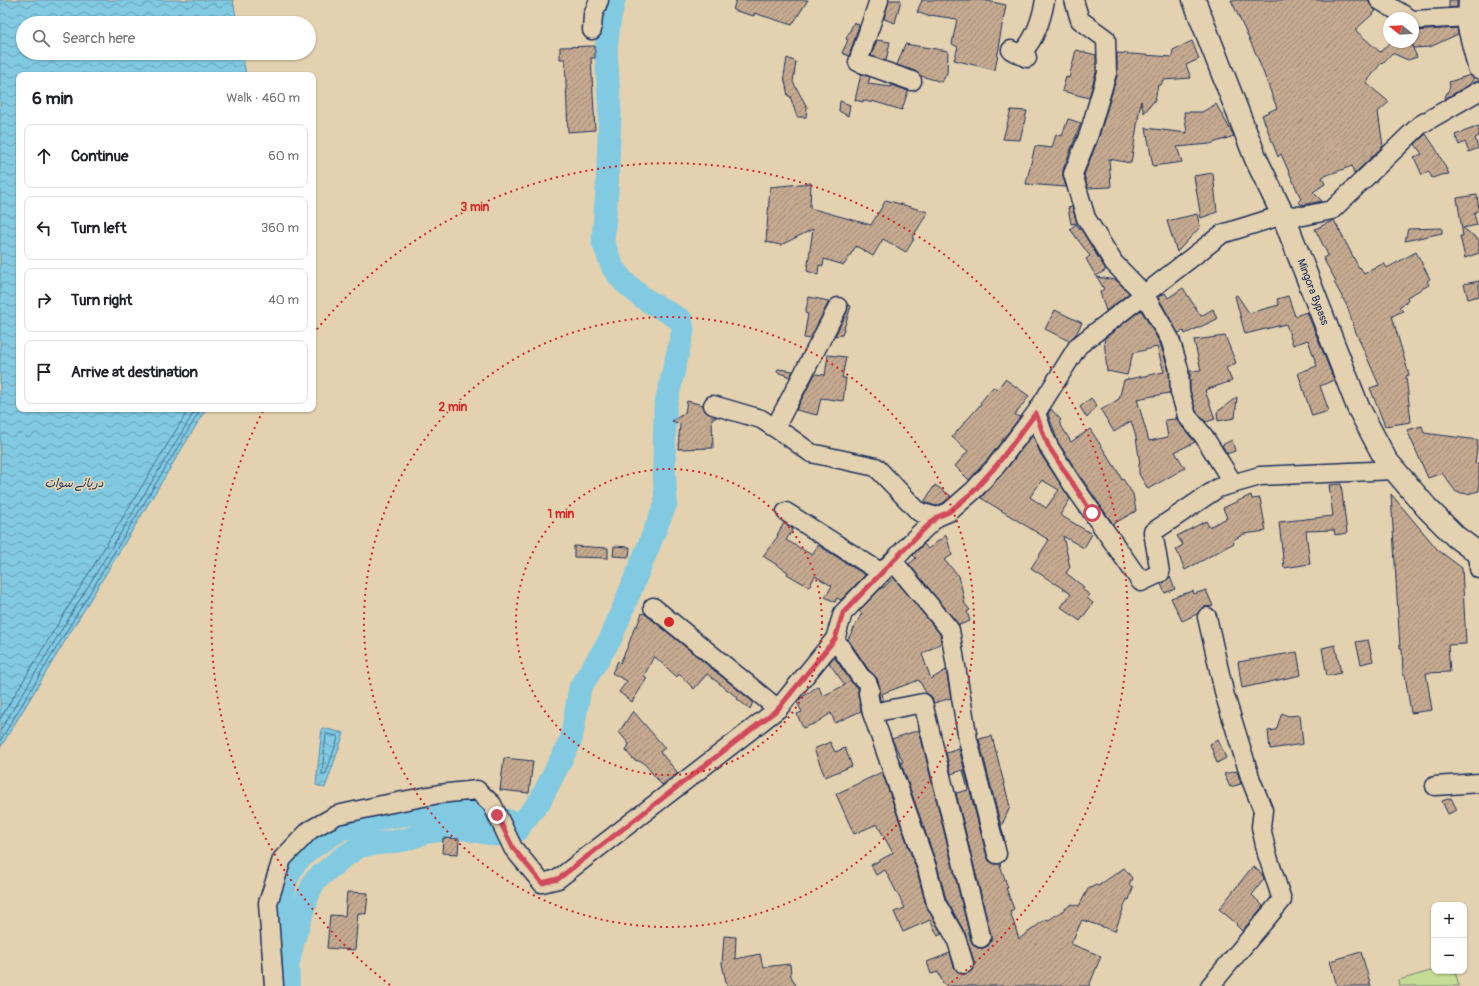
<!DOCTYPE html>
<meta charset="utf-8">
<style>
body{margin:0;font-family:Pangolin,"Playpen Sans Arabic",sans-serif;background:#f6f6f6;color:#202124}
.controls{position:absolute;right:12px;bottom:12px;display:grid;overflow:hidden;border-radius:8px;box-shadow:0 1px 3px #0004}
.controls button{width:36px;height:36px;display:grid;place-items:center;padding:0;border:0;border-bottom:1px solid #e0e0e0;background:#fff;color:#202124;font:20px sans-serif}
.compass{position:absolute;left:1383px;top:12px;width:36px;height:36px;border-radius:50%;background:#fff;box-shadow:0 1px 3px #0004;rotate:288deg}
.stop{position:absolute;width:12px;height:12px;margin:-9px;border:3px solid #d1495b;border-radius:50%;background:#fff}
.stop.end{background:#d1495b;border-color:#fff;box-shadow:0 1px 4px #0008}
.list{margin:0;padding:0;list-style:none}
h2{display:flex;justify-content:space-between;align-items:center;height:52px;margin:0;padding:0 16px;font-size:17px}
h2 small{font-size:13px;font-weight:400;color:#757577}
.list li{display:grid;grid-template-columns:26px 1fr auto;gap:12px;align-items:center;box-sizing:border-box;height:64px;margin:0 8px 8px;padding:0 8px;border:1px solid #e0e0e0;border-radius:8px}
.list b{display:block;font-size:15px;white-space:nowrap}
.list em{font-size:13px;font-style:normal;color:#757577}
.icon{flex:none;width:22px;height:22px;fill:none;stroke:currentColor;stroke-width:2;stroke-linecap:round;stroke-linejoin:round}
.map{position:relative;flex:none;width:1479px;height:986px;overflow:hidden}
.search{position:absolute;background:#fff;box-shadow:0 1px 3px #0004;left:16px;top:16px;width:300px;height:44px;display:flex;align-items:center;gap:10px;box-sizing:border-box;padding:0 14px;border-radius:22px;color:#757577;font-size:15px}
.panel{position:absolute;background:#fff;box-shadow:0 1px 3px #0004;left:16px;top:72px;width:300px;height:340px;border-radius:8px}
.map>svg:first-child{display:block}
.green{fill:#c3dd93;stroke:#6f8678}
.water{fill:url(#water-waves);stroke:#588cad}
.lines{fill:none;stroke-linecap:round;stroke-linejoin:round}
.shore{stroke:#446d93;stroke-width:1}
.river{stroke:#81cae2;stroke-width:23}
.building{fill:url(#building-hatch);stroke:#1b2f5e;fill-rule:evenodd}
.minor-casing{stroke:#1b2f5e;stroke-width:21}
.major-casing{stroke:#1b2f5e;stroke-width:25}
.highway-casing{stroke:#1b2f5e;stroke-width:25}
.minor{stroke:#e3d1af;stroke-width:18}
.major{stroke:#e3d1af;stroke-width:22}
.highway{stroke:#e3d1af;stroke-width:22}
.route{stroke:#d1495b;stroke-width:5}
.ring{fill:none;stroke:#d62828;stroke-width:2;stroke-dasharray:2 4}
.labels{text-anchor:middle;dominant-baseline:central;stroke-width:3.5;stroke-linejoin:round;paint-order:stroke}
.street-label{font-size:11px;fill:#1b2f5e;stroke:#e3d1af}
.water-label{font-size:12px;font-style:italic;fill:#253e6b;stroke:#e3d1af}
.centre{fill:#d62828;stroke:#e3d1af;stroke-width:2}
.ring-label{font-size:12px;text-anchor:middle;font-weight:bold;fill:#d62828;stroke:#e3d1af;stroke-width:3.5;stroke-linejoin:round;paint-order:stroke}
</style>
<div class="map">
<svg width="1479" height="986" viewBox="0 0 1479 986">
<defs>
<pattern id="water-waves" width="16" height="10" patternUnits="userSpaceOnUse"><rect width="16" height="10" fill="#81cae2"/><path d="M0 5q4-4 8 0t8 0" fill="none" stroke="#69a4ba"/></pattern>
<pattern id="building-hatch" width="6" height="6" patternUnits="userSpaceOnUse"><rect width="6" height="6" fill="#c6aa90"/><path d="M-1 1l2-2M0 6l6-6M5 7l2-2" fill="none" stroke="#a08b79"/></pattern>
</defs>
<rect width="100%" height="100%" fill="#e3d1af"/>
<filter id="ink" filterUnits="userSpaceOnUse"><feTurbulence type="fractalNoise" baseFrequency=".025" numOctaves="2"/><feDisplacementMap in="SourceGraphic" scale="8" xChannelSelector="R" yChannelSelector="G"/><feConvolveMatrix kernelMatrix="1 2 1 2 8 2 1 2 1" color-interpolation-filters="sRGB"/></filter>
<g filter="url(#ink)">
<!-- green -->
<path class="green" d="M1434,970V971H1455L1459,986H1400L1399,980Z"/>
<!-- water -->
<path class="water" d="M0,0H233L237,23H23V53H242L246,75H19V409H206L0,748Z
M322,728L344,733L325,788L316,785Z"/>
<g class="lines">
<!-- shore -->
<path class="shore" d="M0,719L189,409
M0,731L196,409
M328,734L337,736L338,738L326,773L323,775L322,773L326,735Z
M0,741L201,409"/>
<!-- river -->
<path class="river" d="M294,938L308,895L315,880L342,858L360,846L405,840L427,832L460,828L496,835L518,830L521,824
M288,986V964L294,938L284,923L282,906L286,880L295,863L310,849L341,829L388,817L443,809L481,814L521,824L540,801L571,740L580,688L611,638L666,503L664,467L665,408L683,330L681,320L643,298L623,281L613,268L603,242L607,188L610,114L606,51L609,23L614,0"/>
</g>
<!-- building -->
<path class="building" d="M736,0H808L792,25L754,13V16L733,10Z
M889,0H901L895,23L884,19Z
M922,0H983L1006,5L999,42H1000L995,70L954,60L958,47L952,44L957,19L930,15V17L917,12Z
M1231,0H1369L1370,5L1376,11L1355,30L1380,52L1391,42H1410L1417,57L1408,60L1392,53L1382,64L1381,63L1366,83L1389,102L1378,112L1383,146L1354,174L1352,166L1322,177L1325,184L1313,192L1322,201L1301,205L1299,201L1301,199L1281,154L1278,157L1262,115L1277,108L1257,56Z
M1449,0H1457V7L1449,8Z
M854,22L859,25L849,56L842,53L848,40L846,39Z
M1457,28L1458,34L1430,47L1413,48V31Z
M877,40L890,42L886,61L871,56Z
M1192,41L1199,59L1186,65L1191,78L1163,80L1161,85H1158L1155,100L1144,113L1141,101L1131,163L1109,159L1111,187L1088,188L1084,175L1099,137L1117,76V53L1172,57L1173,50Z
M905,44L948,51L947,73L942,82L921,76L915,71L897,65Z
M595,46V58H591L595,130L568,132L565,59H560V47Z
M1076,50L1096,55V72L1089,98L1062,91L1066,77L1069,78Z
M787,58L796,62L793,82L807,107L806,117H797L790,96H788L784,76Z
M861,74L870,77L868,84L891,87L892,85L908,91L902,110L872,101V103L863,100V102L855,100Z
M1470,75L1474,78L1469,85L1444,99L1450,87L1449,82Z
M840,101L850,105L848,116L839,111Z
M1216,104L1234,136L1210,144L1177,147L1182,162L1153,166L1146,128L1187,133L1184,112H1202Z
M1011,110L1027,111L1020,140L1003,139Z
M1068,119L1081,123L1063,170V177L1066,187L1026,184L1035,146L1052,148L1056,134L1062,136Z
M1479,126V136L1475,138L1478,148L1469,152L1465,142L1459,145L1455,135Z
M1426,134L1436,149L1449,174L1441,175L1432,178L1429,172L1422,175L1414,157L1422,154L1415,144Z
M1213,173L1217,212L1201,218L1194,176Z
M811,183L810,208L871,225L886,200L928,212L912,238L914,239L906,252L883,239L873,256L856,246L844,265L824,259L823,266L819,265L818,275L807,271L813,229L781,245L766,242L770,187Z
M1477,195L1479,210L1474,213L1477,225L1463,228L1479,240V253L1465,258L1460,236H1463L1457,198Z
M1072,207L1077,223L1071,224L1068,208Z
M1197,214L1200,227L1177,252L1167,221Z
M1334,220L1359,268L1360,267L1364,274L1384,263L1387,268L1416,252L1430,279L1427,281L1429,285L1407,297L1408,301L1399,307L1403,311L1392,316L1409,375L1406,376L1411,422L1385,426L1370,388L1379,385L1355,330L1347,306L1334,282L1336,281L1323,258L1328,255L1315,229Z
M1076,224L1082,231L1106,270L1096,276L1086,259L1090,256L1070,229Z
M1442,228V233L1405,241L1408,229Z
M1097,277L1116,280L1129,293L1106,311L1100,292L1104,289Z
M1479,281V296L1468,299L1464,284Z
M1183,288L1201,316L1213,309L1217,319L1185,334L1184,331L1178,333L1158,297L1165,293L1168,298Z
M1237,295L1249,313L1279,305L1277,299L1288,296L1295,316L1307,312L1334,380L1320,386L1329,411L1312,416L1298,373L1317,366L1308,340L1293,345L1286,324L1245,334L1235,296Z
M809,297L829,301L810,339L804,338L808,314L805,313Z
M848,305L851,306L842,335L835,336L847,312Z
M1055,310L1082,323L1076,334L1069,341L1045,329Z
M1141,310L1160,343L1169,371L1170,394L1169,393L1137,399L1149,441L1168,437L1165,420L1176,419V417L1179,423L1195,442L1175,452L1185,468L1148,489L1139,474V464H1140L1136,437L1131,421L1114,432L1101,410L1119,399L1124,380L1164,372L1157,347L1133,353L1127,375L1107,371L1104,339Z
M1225,336L1236,363L1226,368L1232,381L1205,390L1215,419L1206,422L1196,411L1190,390V371L1201,370L1194,340Z
M828,355L846,357L842,378H846L843,401L821,398L817,415L796,410L815,374L825,375Z
M778,369L793,371L790,377L777,372Z
M1005,379L1029,396L1015,415L1020,417L988,459L969,480L955,466L968,451L952,437L981,404L980,403L993,387L997,390Z
M1237,397L1235,418L1218,421L1217,412Z
M1091,398L1097,406L1087,418L1080,407Z
M687,401L703,405L706,412L716,417V418H712L713,448L678,449L680,424L672,421L685,413Z
M1051,409L1061,420L1059,422L1071,442L1090,429L1117,470L1122,480L1123,479L1133,494L1136,511L1113,524L1080,476L1058,442L1048,414Z
M1422,426L1424,433L1478,440L1475,464L1479,463V491L1467,494L1456,492L1442,473L1428,478L1407,430Z
M1033,435L1040,453L1070,499L1060,515L1092,534L1084,548L1063,536L1070,567L1066,573L1084,587L1082,589L1090,595L1087,598L1093,603L1080,621L1061,607L1071,594L1031,568L1049,540L981,498L1004,472ZM1042,480L1059,490L1046,508L1030,497Z
M1232,440L1235,451L1227,454L1222,445Z
M1341,484L1347,533L1335,535L1334,530L1306,531L1310,564L1284,568L1279,522L1333,516L1329,485Z
M935,485L951,496L943,503L936,506L924,502Z
M1391,494L1438,550L1462,568L1466,644L1448,645L1450,672L1426,673L1432,710L1411,713L1405,675H1403L1402,648H1400Z
M1251,495L1252,499L1260,498L1266,531L1244,534L1233,540L1234,543L1185,570L1176,549L1183,545L1177,536L1206,521L1209,527L1227,518L1223,508Z
M784,523L793,529L786,540L812,555L818,545L865,575L842,599L841,600L837,598L835,602L825,597L832,586L815,576L809,587L787,574L788,572L763,556L778,536L777,535Z
M946,535L952,555L944,560L959,576L965,604L970,610L967,612L970,621L959,625L909,564L916,558L913,555L924,544L928,549Z
M574,546L608,548V558L574,557Z
M614,546L630,547L629,557L613,556Z
M1170,577L1175,589L1165,593L1161,584L1165,582Z
M894,578L940,634L941,643L922,654L931,679L946,670L951,698L934,703L931,696L926,693L919,680L881,694L883,700L880,701L879,694L880,689L877,678L868,669L848,639L862,613L859,611L882,587L883,588Z
M1206,590L1213,606L1204,607L1200,610L1197,614L1182,621L1171,598L1193,591L1194,594Z
M642,613L645,614L753,702L750,709L737,699L738,698L707,674L694,689L679,674L677,677L654,656L644,676L647,678L632,702L619,692L627,681L612,673L618,661L620,663L628,646L635,626H637Z
M1368,640L1373,661L1361,664L1356,642Z
M1335,645L1341,673L1327,676L1322,648Z
M1297,652L1301,675L1242,688L1238,662Z
M834,657L851,682L858,688V695L861,711L835,723L831,713L816,723L803,728L797,714L802,712L797,702L801,698L818,686L823,696L845,685L829,663Z
M633,711L665,748L660,752L678,773L662,785L643,762L634,760L626,751L629,744L619,732Z
M1282,713L1288,716L1300,715L1303,744L1270,749L1268,731L1276,730Z
M919,730L971,941L974,946L978,948H983L988,946L991,941V935L956,793L968,790L963,770L951,774L946,753L959,749L987,857L989,861L994,864H1001L1000,865L1008,888H1006L1014,909L1010,911L1019,939L1046,919L1049,920L1072,904L1079,906L1088,889L1096,885L1098,886L1124,868L1132,878L1129,885L1133,887L1129,900L1127,899L1115,931L1082,920L1071,944L1101,956L1089,986H948L943,983L938,972L931,974L927,962L950,953L954,967L957,971L961,974H967L971,971L974,967V961L965,933L946,899L937,865L901,763L903,762L892,739Z
M992,736L1010,807L1001,827L1005,842L979,739Z
M1218,740L1226,758L1217,763L1210,744Z
M830,742L835,752L845,748L852,766L825,777L814,749Z
M504,758L533,761L529,793L500,790Z
M1237,771L1241,784L1230,787L1224,774Z
M882,772L917,871L926,906L942,934L938,936L930,920L903,932L894,912L905,908L885,870L876,875L871,865L893,853L877,824L854,834L836,794Z
M1451,798L1457,810L1448,814L1442,801Z
M443,838L459,839L458,854L442,853Z
M1253,866L1262,874L1264,879L1252,895L1263,906L1242,931L1236,925L1237,924L1219,909Z
M347,892L368,893L366,914L358,913L355,950L327,948L330,915L345,916Z
M724,936L736,937L735,959L760,954L763,967L790,964L791,976L796,986H727L722,964Z
M1361,952L1371,986H1337L1330,961Z"/>
<g class="lines">
<defs>
<path id="minor" d="M879,0L858,62L912,81
M1074,0L1080,20L1106,39L1107,73L1089,134L1073,174L1086,218L1114,263L1144,294L1170,339L1179,369L1180,392L1187,416L1203,435L1233,483
M1379,0L1409,18
M1413,20L1469,17
M592,30L593,15L599,0
M1011,50L1027,58L1024,50C1036,37 1042,17 1045,0
M713,405L761,419L789,437L811,453L876,467L919,512L937,517
M1036,413L1044,436L1049,447L1071,482L1141,582L1160,573L1153,532L1218,488L1260,476L1395,470
M775,428L838,307
M786,512L882,573
M1479,553V569
M893,561L950,630L968,740L997,854
M653,607L778,709
M1207,617L1225,696L1251,780L1263,810L1261,827L1267,854L1282,900L1210,986
M835,639L860,676L867,682L870,689L868,693L872,713L927,868L936,903L956,938L964,964
M872,713L923,703L981,938
M1435,786L1479,783
M274,986L268,903L282,859L310,830L337,815L382,805L439,794L477,790L492,804L513,848L542,883L558,879L778,709L835,639L843,613L918,535L937,517L949,512L973,491L996,466L1036,413L1078,346L1222,234L1283,215L1303,216L1332,210L1420,125L1479,91"/>
<path id="major" d="M1470,0L1469,27L1479,67"/>
<path id="highway" d="M1194,0L1256,159L1283,215L1358,407L1386,460L1427,508L1456,537L1479,554"/>
</defs>
<!-- minor casing -->
<use href="#minor" class="minor-casing"/>
<!-- major casing -->
<use href="#major" class="major-casing"/>
<!-- highway casing -->
<use href="#highway" class="highway-casing"/>
<!-- minor -->
<use href="#minor" class="minor"/>
<!-- major -->
<use href="#major" class="major"/>
<!-- highway -->
<use href="#highway" class="highway"/>
</g>
</g>
<g class="lines" filter="url(#ink)">
<!-- route -->
<path class="route" d="M497,815L513,848L542,883L558,879L778,709L835,639L843,613L918,535L937,517L949,512L973,492L996,466L1036,413L1044,436L1049,447L1092,513"/>
</g>
<!-- distance rings -->
<g class="ring">
<circle cx="669" cy="622" r="153"/>
<circle cx="669" cy="622" r="305"/>
<path d="M390 985A458 458 0 0 1 263 411M313 334A458 458 0 1 1 948 985"/>
</g>
<g class="labels">
<!-- street labels -->
<g class="street-label">
<text transform="translate(1313 292) rotate(69)">Mingora Bypass</text>
</g>
<!-- water labels -->
<g class="water-label">
<text x="74" y="483">دریائے سوات</text>
</g>
</g>
<circle cx="669" cy="622" r="6" class="centre"/>
<g class="ring-label">
<text x="475" y="211">3 min</text>
<text x="453" y="411">2 min</text>
<text x="561" y="518">1 min</text>
</g>
</svg>
<div class="controls">
<button>+</button>
<button>−</button>
</div>
<svg class="compass" viewBox="-18 -18 36 36"><path d="M0-13l5 13h-10z" fill="#e53935"/><path d="M0 13l5-13h-10z" fill="#757577"/></svg>
<div class="stop" style="left:1092px;top:513px"></div>
<div class="stop end" style="left:497px;top:815px"></div>
<div class="search"><svg class="icon" aria-label="search" viewBox="0 0 24 24"><circle cx="10" cy="10" r="6"/><path d="M15 15l6 6"/></svg>Search here</div>
<section class="panel">
<h2>6 min<small>Walk · 460 m</small></h2>
<ul class="list">
<li><svg class="icon" aria-label="ahead" viewBox="0 0 24 24"><path d="M12 20V5M6 11l6-6 6 6"/></svg><div><b>Continue</b></div><em>60 m</em></li>
<li><svg class="icon" aria-label="left" viewBox="0 0 24 24"><path d="M17 20v-9H6M10 6l-5 5 5 5"/></svg><div><b>Turn left</b></div><em>360 m</em></li>
<li><svg class="icon" aria-label="right" viewBox="0 0 24 24"><path d="M7 20v-9h11M14 6l5 5-5 5"/></svg><div><b>Turn right</b></div><em>40 m</em></li>
<li><svg class="icon" aria-label="arrive" viewBox="0 0 24 24"><path d="M6 21V4h12l-3 4 3 4H6"/></svg><div><b>Arrive at destination</b></div></li>
</ul>
</section>
</div>
